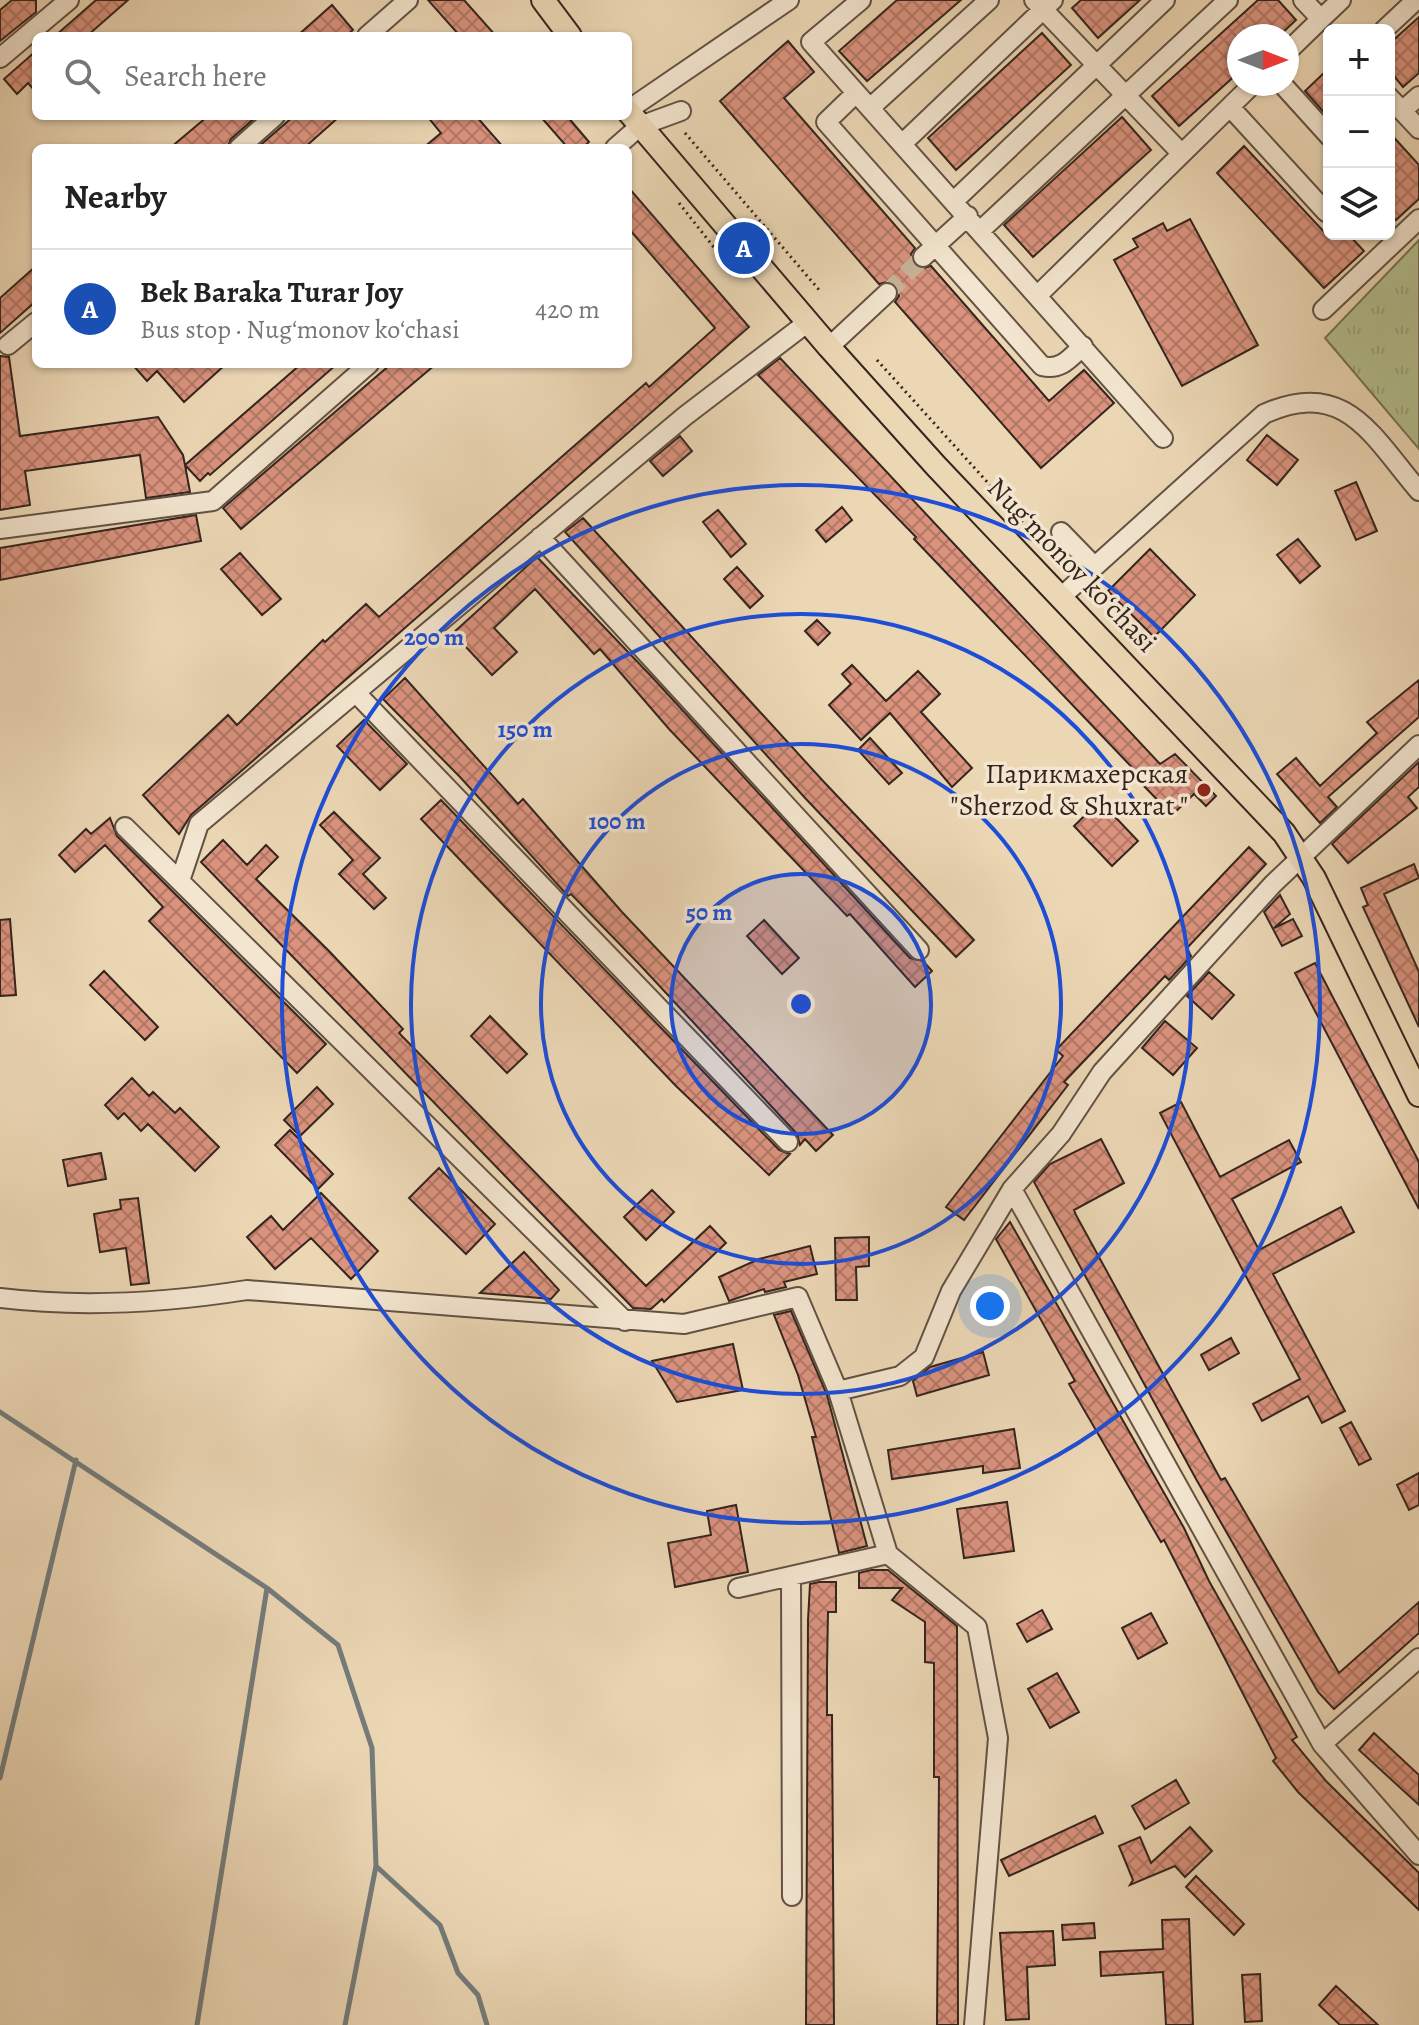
<!DOCTYPE html>
<meta charset="utf-8">
<style>
body{margin:0;font-family:Alegreya,serif;background:#f2f2f2;color:#222}
.controls{position:absolute;right:24px;top:24px;display:grid;overflow:hidden;border-radius:12px;box-shadow:0 2px 6px #0004}
.controls button{width:72px;height:72px;display:grid;place-items:center;padding:0;border:0;border-bottom:2px solid #e0e0e0;background:#fff;color:#222;font:40px sans-serif}
.compass{position:absolute;left:1227px;top:24px;width:72px;height:72px;border-radius:50%;background:#fff;box-shadow:0 2px 6px #0004;rotate:90deg}
.you{position:absolute;left:990px;top:1306px;width:28px;height:28px;margin:-20px;border:6px solid #fff;border-radius:50%;background:#1a73e8;box-shadow:0 0 0 12px #1a73e833}
.badge{display:grid;place-items:center;width:52px;height:52px;border-radius:50%;background:#111827;color:#fff;font-size:26px;font-weight:700}
.pin{position:absolute;translate:-50% -50%;border:4px solid #fff;box-shadow:0 2px 8px #0006}
.list{margin:0;padding:0;list-style:none}
h2{display:flex;justify-content:space-between;align-items:center;height:104px;margin:0;padding:0 32px;font-size:34px}
h2 small{font-size:26px;font-weight:400;color:#767676}
.list li{display:grid;grid-template-columns:52px 1fr auto;gap:24px;align-items:center;box-sizing:border-box;height:120px;padding:0 32px;border-top:2px solid #e0e0e0}
.list b{display:block;font-size:30px;white-space:nowrap}
.list p{margin:0;font-size:26px;white-space:nowrap;color:#767676}
.list em{font-size:26px;font-style:normal;color:#767676}
.icon{flex:none;width:44px;height:44px;fill:none;stroke:currentColor;stroke-width:2;stroke-linecap:round;stroke-linejoin:round}
.map{position:relative;flex:none;width:1419px;height:2025px;overflow:hidden}
.search{position:absolute;background:#fff;box-shadow:0 2px 6px #0004;left:32px;top:32px;width:600px;height:88px;display:flex;align-items:center;gap:20px;box-sizing:border-box;padding:0 28px;border-radius:12px;color:#767676;font-size:30px}
.panel{position:absolute;background:#fff;box-shadow:0 2px 6px #0004;left:32px;top:144px;width:600px;height:224px;border-radius:12px}
.map>svg:first-child{display:block}
.grass{fill:url(#grass-tufts);stroke:#747257;stroke-width:2}
.lines{fill:none;stroke-linecap:round;stroke-linejoin:round}
.stream{stroke:#747c7b;stroke-width:5}
.building{fill:url(#building-cross-hatch);stroke:#34251e;stroke-width:2}
.minor-tunnel{stroke:#c7b397;stroke-width:18;stroke-dasharray:18 9;stroke-linecap:butt}
.minor-casing{stroke:#625244;stroke-width:22}
.major-casing{stroke:#34251e;stroke-width:26}
.path{stroke:#34251e;stroke-width:3;stroke-dasharray:2 4;stroke-linecap:butt}
.minor{stroke:#f3e5cf;stroke-width:18}
.major{stroke:#ecd7b5;stroke-width:22}
.ring{fill:none;stroke:#1d4ed8;stroke-width:4}
.poi-dot{fill:#8f2418;stroke:#f3e5cf;stroke-width:3}
.labels{text-anchor:middle;dominant-baseline:central;stroke-width:7;stroke-linejoin:round;paint-order:stroke}
.street-label{font-size:28px;fill:#34251e;stroke:#f3e5cf}
.poi-label{font-size:28px;fill:#34251e;stroke:#f3e5cf;text-anchor:end}
.centre{fill:#1d4ed8;stroke:#f3e5cf;stroke-width:4}
.ring-label{font-size:24px;text-anchor:middle;font-weight:bold;fill:#1d4ed8;stroke:#f3e5cf;stroke-width:7;stroke-linejoin:round;paint-order:stroke}
</style>
<div class="map">
<svg width="1419" height="2025" viewBox="0 0 1419 2025">
<defs>
<pattern id="grass-tufts" width="24" height="20" patternUnits="userSpaceOnUse" patternTransform="scale(2)"><rect width="24" height="20" fill="#b4bf90"/><path d="M3 7l-1-3M5 7V3M7 7l1-3M15 17l-1-3M17 17v-4M19 17l1-3" fill="none" stroke="#9ba47c"/></pattern>
<pattern id="building-cross-hatch" width="8" height="8" patternUnits="userSpaceOnUse" patternTransform="scale(2)"><rect width="8" height="8" fill="#db937e"/><path d="M0 0l8 8M0 8l8-8" fill="none" stroke="#b27867"/></pattern>
</defs>
<rect width="100%" height="100%" fill="#ecd7b5"/>
<filter id="stains"><feTurbulence type="fractalNoise" baseFrequency=".0025" numOctaves="4"/><feColorMatrix values="0 0 0 0 .2 0 0 0 0 .09 0 0 0 0 .02 0 0 0 .5 -.17"/></filter>
<radialGradient id="worn" r=".72"><stop offset=".6" stop-color="#630" stop-opacity="0"/><stop offset="1" stop-color="#630" stop-opacity=".3"/></radialGradient>
<!-- grass -->
<path class="grass" d="M1419,240V449L1325,338Z"/>
<g class="lines">
<!-- stream -->
<path class="stream" d="M0,1412L267,1588L338,1645L372,1748L376,1866L345,2025
M0,1778L76,1460
M376,1866L440,1925L458,1973L478,1995L487,2025
M197,2025L267,1588"/>
</g>
<!-- building -->
<path class="building" d="M12,0H36V12L0,41V10Z
M96,0H128L87,36H55Z
M428,0H464L496,36H460Z
M897,0H961L867,81L839,51Z
M1081,0H1140L1098,38L1072,8Z
M1258,0H1278L1296,20L1279,36H1239V72L1179,126L1152,96Z
M332,5L353,30L346,36H297Z
M1419,17V73L1403,87L1389,70V44Z
M1042,33L1071,65L956,170L928,138Z
M788,41L814,72L784,98L915,248L911,254L914,264L920,269L931,266L1049,401L1084,370L1114,403L1041,468L895,302L899,296L896,285L890,281L879,284L720,101Z
M36,51V92L28,83L17,94L4,79Z
M1329,68V118L1305,91Z
M208,116H257L231,139L227,148H170Z
M294,116H340L304,148H257Z
M427,116H476L504,148H423L441,133Z
M540,116H567L589,142L582,148H568Z
M1122,117L1151,150L1033,257L1004,225Z
M1389,132L1419,165V199L1396,220L1389,213Z
M1244,146L1326,234H1348L1364,251L1324,288L1217,173Z
M628,187L749,327L191,815L179,834L143,795L228,715L237,725L323,640L325,642L366,604L379,617L646,383L649,387L715,328L628,228Z
M1190,219L1258,345L1182,386L1114,260L1138,247L1133,239L1163,223L1167,231Z
M36,266V301L0,333V298Z
M0,356L9,357L20,436L158,417L183,455L185,465L301,364H337L210,475L208,473L200,481L185,465L190,492L146,498L140,455L25,471L30,505L0,510Z
M780,358L1160,764L1175,754L1216,796L1206,806L1194,794L1172,815L1141,783L1144,780L914,539L916,537L758,375Z
M132,364H226L184,402L157,371L147,381Z
M391,364H436L241,529L223,508Z
M1267,435L1298,460L1277,485L1247,460Z
M680,436L692,451L663,476L650,461Z
M1356,482L1377,531L1356,540L1335,491Z
M842,507L852,520L826,542L816,530Z
M718,510L746,544L731,557L703,522Z
M196,515L201,541L0,580V548Z
M583,518L824,782L974,940L956,957L806,799L565,532Z
M1298,539L1320,566L1300,583L1277,555Z
M1150,549L1195,595L1154,637L1108,591Z
M240,553L281,599L262,615L221,569Z
M537,557L652,677L910,958L923,961L932,971L915,987L850,914L847,916L669,729L600,649L594,654L535,589L494,628L517,652L492,675L453,633Z
M737,567L763,596L750,608L724,579Z
M817,620L830,633L818,645L805,631Z
M852,665L886,701L918,671L940,694L921,712L972,768L952,787L890,713L861,740L829,705L851,684L842,674Z
M405,678L518,804L523,799L622,912L833,1135L816,1151L805,1139L800,1145L797,1134L640,965L571,894L568,896L460,777L383,699Z
M1419,680V717L1328,797L1337,807L1320,823L1277,774L1296,758L1320,786L1377,733L1367,722Z
M364,720L407,764L380,790L337,746Z
M870,738L902,773L889,784L858,750Z
M1419,762V787L1408,797L1417,808L1348,863L1332,844Z
M441,800L779,1150L790,1154L769,1175L676,1086L421,819Z
M1100,801L1138,841L1112,866L1074,826Z
M334,812L380,858L363,874L386,898L374,909L339,874L353,860L320,825Z
M110,818L117,836L326,1044L297,1073L149,921L163,907L105,845L75,872L59,855L86,829L91,834Z
M223,840L247,865L266,845L278,857L256,879L328,950L403,1029L399,1033L646,1286L710,1226L726,1243L664,1302L662,1299L651,1309L633,1308L201,862Z
M1249,847L1266,864L1187,948L1191,956L1169,980L1165,976L1064,1082L1068,1085L964,1220L946,1207L1063,1056L1056,1050Z
M1414,864L1419,878L1384,894L1419,972V1027L1363,907L1368,905L1361,888Z
M1280,895L1290,914L1274,928L1293,919L1302,936L1282,946L1264,912Z
M10,919L16,995L0,996V920Z
M764,920L799,958L782,974L747,936Z
M1315,963L1419,1162V1209L1295,973Z
M104,971L158,1027L145,1040L90,985Z
M1209,972L1234,995L1212,1019L1187,996Z
M490,1016L527,1054L507,1073L471,1036Z
M1165,1021L1197,1048L1173,1075L1142,1048Z
M132,1078L149,1096L153,1092L175,1113L180,1108L219,1147L195,1171L148,1124L141,1131L124,1113L118,1119L105,1105Z
M317,1087L333,1104L300,1136L284,1120Z
M1181,1102L1220,1177L1289,1140L1301,1162L1232,1199L1259,1250L1341,1207L1354,1232L1273,1274L1345,1411L1322,1423L1308,1396L1262,1421L1253,1404L1300,1379L1160,1113Z
M290,1130L333,1174L318,1189L275,1145Z
M1101,1139L1124,1183L1074,1210L1076,1215L1221,1480L1225,1478L1339,1673L1419,1602V1633L1334,1709L1318,1692L1196,1479L1034,1182L1050,1164Z
M101,1153L106,1179L68,1186L63,1160Z
M439,1168L495,1224L466,1254L409,1198Z
M652,1190L674,1212L646,1240L624,1217Z
M321,1193L378,1251L351,1279L311,1238L275,1269L247,1237L271,1216L283,1230Z
M138,1198L149,1283L131,1285L126,1248L100,1252L94,1214L121,1209L120,1200Z
M1010,1222L1184,1528L1209,1581L1297,1737L1292,1740L1326,1781L1419,1873V1910L1298,1792L1273,1761L1276,1758L1164,1540L1161,1542L1069,1384L1075,1381L996,1239Z
M869,1237V1266L856,1267L857,1300H836L835,1238Z
M810,1246L817,1274L784,1282L786,1287L765,1292L764,1289L729,1301L719,1277L759,1259Z
M524,1252L559,1290L551,1299L480,1293Z
M791,1311L827,1395L867,1546L839,1553L812,1437H816L798,1375L774,1315Z
M1231,1338L1239,1353L1209,1370L1201,1355Z
M733,1344L743,1390L677,1402L652,1361Z
M983,1352L989,1375L917,1396L913,1381L930,1367Z
M1351,1422L1371,1459L1359,1465L1340,1428Z
M1014,1429L1020,1468L983,1473V1466L892,1479L888,1450Z
M1419,1473V1505L1409,1510L1397,1485Z
M1007,1502L1014,1551L964,1558L957,1509Z
M736,1505L748,1572L675,1587L668,1543L711,1535L707,1511Z
M871,1570H888L957,1626L958,2025H937L939,1777H934V1663L925,1662V1622L892,1600L902,1588H859V1573Z
M819,1582H836V1612H828L827,1668V1715H832L834,2025H806L808,1620L810,1584Z
M1042,1610L1052,1629L1027,1642L1017,1624Z
M1151,1613L1167,1643L1138,1659L1122,1628Z
M1057,1673L1079,1712L1050,1728L1028,1689Z
M1374,1733L1419,1775V1805L1359,1750Z
M1176,1780L1189,1803L1145,1829L1132,1806Z
M1095,1816L1103,1833L1009,1876L1001,1860Z
M1190,1827L1212,1851L1185,1877L1175,1866L1130,1885L1133,1880L1119,1846L1140,1837L1151,1863Z
M1196,1876L1244,1924L1234,1935L1186,1887Z
M1189,1919L1193,2025H1166L1163,1972L1101,1976L1100,1952L1163,1949L1162,1920Z
M1094,1923L1095,1938L1063,1940L1062,1925Z
M1053,1931L1055,1965L1027,1967L1029,2019L1006,2020L1000,1933Z
M1260,1974L1262,2021L1245,2022L1242,1975Z
M1336,1986L1378,2025H1340L1319,2005Z"/>
<g class="lines">
<!-- minor-tunnel -->
<path class="minor-tunnel" d="M887,293L923,257"/>
<defs>
<path id="minor" d="M861,0L811,42L1163,438
M1034,0L1181,153
M1321,19L1341,0
M1384,30L1416,0
M367,36L408,0
M1287,52L1321,19L1303,0
M0,58L69,0
M1282,84L1329,136
M856,93L826,122L1042,366C1061,371 1070,358 1083,346
M1389,97L1419,129
M1230,107L1326,212L1329,210
M870,108L989,0
M628,110L789,0
M1402,111L1419,96
M903,143L1053,0
M239,148L275,116
M615,148L640,126L681,111
M955,200L1165,0
M981,230L1228,0
M923,257L968,216
M1039,294L1253,84
M1323,310L1419,219
M8,345L36,322
M829,347L887,293
M0,529L213,501L369,364
M1061,532L1093,565
M540,537L919,950
M1061,597L1264,414C1345,377 1372,436 1419,491
M357,694L788,1142
M125,827L625,1321
M180,881L199,824L685,416L808,322
M1012,1189L1322,1744L1419,1855
M0,1298C83,1308 165,1303 247,1290L684,1324L798,1297L838,1391L888,1554L977,1627L998,1738L974,2025
M838,1391L900,1376L924,1357L951,1291L1012,1189L1061,1134L1102,1072L1273,884L1419,745
M791,1577L792,1896
M738,1588L888,1554
M1322,1744L1419,1658"/>
<path id="major" d="M543,0L570,36
M628,111L829,347L936,466L1284,833L1314,878L1419,1095"/>
</defs>
<!-- minor casing -->
<use href="#minor" class="minor-casing"/>
<!-- major casing -->
<use href="#major" class="major-casing"/>
<!-- path -->
<path class="path" d="M685,133L820,291
M679,203L716,250
M877,360L1064,567"/>
<!-- minor -->
<use href="#minor" class="minor"/>
<!-- major -->
<use href="#major" class="major"/>
</g>
<!-- distance rings -->
<circle cx="801" cy="1004" r="130" fill="#1d4ed8" fill-opacity=".12"/>
<g class="ring">
<circle cx="801" cy="1004" r="130"/>
<circle cx="801" cy="1004" r="260"/>
<circle cx="801" cy="1004" r="390"/>
<circle cx="801" cy="1004" r="519"/>
</g>
<!-- markers -->
<circle class="poi-dot" cx="1204" cy="790" r="8"/>
<g class="labels">
<!-- street labels -->
<g class="street-label">
<text transform="translate(1072 565) rotate(46)">Nugʻmonov koʻchasi</text>
</g>
<!-- poi labels -->
<g class="poi-label">
<text x="1188" y="774">Парикмахерская<tspan x="1188" dy="32">"Sherzod &amp; Shuxrat "</tspan></text>
</g>
</g>
<circle cx="801" cy="1004" r="12" class="centre"/>
<g class="ring-label">
<text x="434" y="645">200 m</text>
<text x="525" y="737">150 m</text>
<text x="617" y="829">100 m</text>
<text x="709" y="920">50 m</text>
</g>
<rect width="100%" height="100%" filter="url(#stains)"/>
<rect width="100%" height="100%" fill="url(#worn)"/>
</svg>
<div class="controls">
<button>+</button>
<button>−</button>
<button><svg class="icon" aria-label="layers" viewBox="0 0 24 24"><path d="M12 4l9 5-9 5-9-5zM3 14l9 5 9-5"/></svg></button>
</div>
<svg class="compass" viewBox="-18 -18 36 36"><path d="M0-13l5 13h-10z" fill="#e53935"/><path d="M0 13l5-13h-10z" fill="#767676"/></svg>
<div class="you"></div>
<div class="pin badge" style="left:744px;top:248px;background:#1a4fb4">A</div>
<div class="search"><svg class="icon" aria-label="search" viewBox="0 0 24 24"><circle cx="10" cy="10" r="6"/><path d="M15 15l6 6"/></svg>Search here</div>
<section class="panel">
<h2>Nearby<small></small></h2>
<ul class="list">
<li><span class="badge" style="background:#1a4fb4">A</span><div><b>Bek Baraka Turar Joy</b><p>Bus stop · Nugʻmonov koʻchasi</p></div><em>420 m</em></li>
</ul>
</section>
</div>
